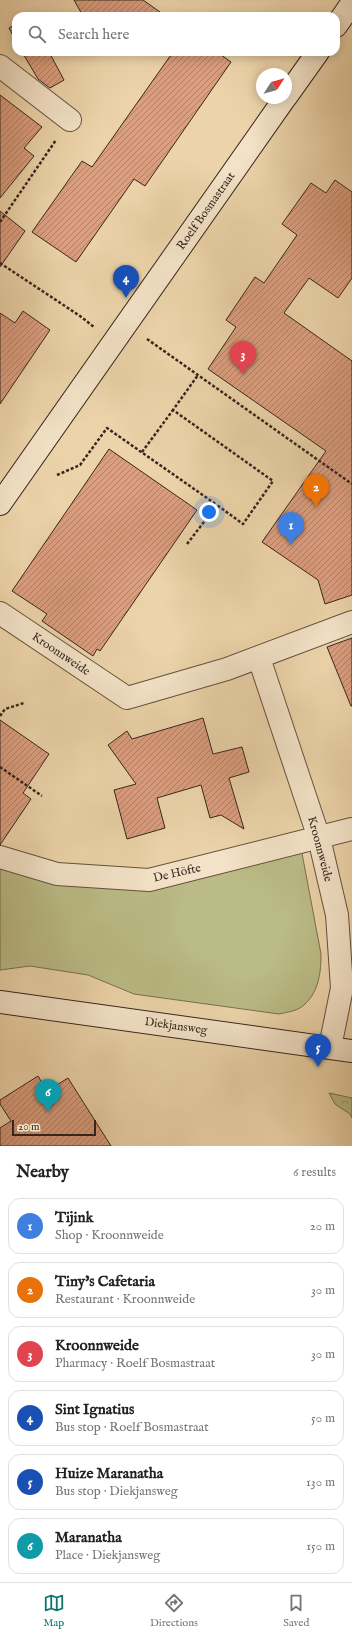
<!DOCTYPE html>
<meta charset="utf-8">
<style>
body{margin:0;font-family:"IM FELL English",serif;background:#f2f2f2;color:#222}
.compass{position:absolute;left:256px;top:68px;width:36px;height:36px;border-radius:50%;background:#fff;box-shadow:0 2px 10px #0003;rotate:54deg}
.scale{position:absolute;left:12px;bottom:10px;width:84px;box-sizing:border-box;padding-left:4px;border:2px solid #37261e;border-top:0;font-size:11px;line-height:14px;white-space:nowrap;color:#37261e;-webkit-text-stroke:3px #f3e2c7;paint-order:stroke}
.you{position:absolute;left:209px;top:512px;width:14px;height:14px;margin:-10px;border:3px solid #fff;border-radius:50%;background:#1a73e8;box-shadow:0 0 0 6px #1a73e833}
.badge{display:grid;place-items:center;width:26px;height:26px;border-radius:50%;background:#0f766e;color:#fff;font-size:13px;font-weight:700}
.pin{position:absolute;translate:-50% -33px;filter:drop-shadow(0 1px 2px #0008)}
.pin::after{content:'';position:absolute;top:21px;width:14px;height:12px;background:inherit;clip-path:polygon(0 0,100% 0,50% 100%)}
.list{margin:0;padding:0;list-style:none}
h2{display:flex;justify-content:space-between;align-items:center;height:52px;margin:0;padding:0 16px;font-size:17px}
h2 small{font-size:13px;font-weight:400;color:#767676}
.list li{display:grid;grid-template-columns:26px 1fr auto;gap:12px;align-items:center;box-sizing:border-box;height:56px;margin:0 8px 8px;padding:0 8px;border:1px solid #e0e0e0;border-radius:12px}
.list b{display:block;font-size:15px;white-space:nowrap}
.list p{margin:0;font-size:13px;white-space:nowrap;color:#767676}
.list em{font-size:13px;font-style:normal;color:#767676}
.icon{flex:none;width:22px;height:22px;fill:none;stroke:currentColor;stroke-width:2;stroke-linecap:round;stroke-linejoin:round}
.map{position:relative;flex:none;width:352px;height:1146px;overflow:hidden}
.search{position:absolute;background:#fff;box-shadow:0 2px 10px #0003;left:12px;right:12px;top:12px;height:44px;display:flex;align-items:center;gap:10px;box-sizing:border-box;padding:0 14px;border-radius:12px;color:#767676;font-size:15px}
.sheet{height:436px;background:#fff}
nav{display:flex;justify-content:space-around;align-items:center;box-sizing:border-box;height:56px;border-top:1px solid #e0e0e0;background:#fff;font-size:11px;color:#767676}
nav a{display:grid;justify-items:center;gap:2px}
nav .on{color:#0f766e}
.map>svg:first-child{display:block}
.green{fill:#babb86;stroke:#787052}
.forest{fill:url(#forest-crowns);stroke:#787052}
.building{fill:url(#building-hatch);stroke:#37261e}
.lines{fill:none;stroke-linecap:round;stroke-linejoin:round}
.minor-casing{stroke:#645141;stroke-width:24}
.secondary-casing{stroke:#37261e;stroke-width:24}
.path{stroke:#37261e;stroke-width:2.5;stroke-dasharray:3 2;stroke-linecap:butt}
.minor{stroke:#f3e2c7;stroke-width:22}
.secondary{stroke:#f3e2c7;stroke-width:22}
.labels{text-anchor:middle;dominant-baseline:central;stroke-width:3;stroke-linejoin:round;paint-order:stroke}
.street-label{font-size:12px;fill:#37261e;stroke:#f3e2c7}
</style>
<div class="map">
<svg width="352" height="1146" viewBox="0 0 352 1146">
<defs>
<pattern id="forest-crowns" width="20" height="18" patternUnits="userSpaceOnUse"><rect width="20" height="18" fill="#babb86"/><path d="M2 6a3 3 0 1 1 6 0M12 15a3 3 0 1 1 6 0" fill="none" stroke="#98986d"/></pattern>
<pattern id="building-hatch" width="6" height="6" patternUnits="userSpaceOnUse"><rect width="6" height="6" fill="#da9e80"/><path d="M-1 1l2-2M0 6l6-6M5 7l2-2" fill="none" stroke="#b28168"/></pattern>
</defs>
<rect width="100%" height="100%" fill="#ecd3a9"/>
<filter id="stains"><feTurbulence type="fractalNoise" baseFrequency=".005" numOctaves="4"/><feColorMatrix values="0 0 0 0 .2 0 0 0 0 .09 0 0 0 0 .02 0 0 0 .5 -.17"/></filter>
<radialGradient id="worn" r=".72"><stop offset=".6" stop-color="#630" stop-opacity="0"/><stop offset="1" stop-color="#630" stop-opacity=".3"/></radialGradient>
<!-- green -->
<path class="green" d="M301,848L321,954C321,972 319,991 305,1004C299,1011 287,1012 279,1014L134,994L88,975L30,966L0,970V862L100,885Z"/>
<!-- forest -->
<path class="forest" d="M329,1093L352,1098V1118L350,1114L335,1104Z"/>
<!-- building -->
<path class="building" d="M74,0H143L160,12L152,16H83Z
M16,24V41L9,28Z
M22,52H49L64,80L50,88L38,79Z
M173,52H217L231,62L145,186L134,179L76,262L32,232L82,161L92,167Z
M0,95L42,127L24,148L34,156L0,198Z
M335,180L352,192V278L338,298L309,278L284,313L352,361V595L325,604L318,580L262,542L326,451L208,369L236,327L226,320L255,277L264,283L297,235L282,224L311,183L326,193Z
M0,211L25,231L0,267Z
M23,311L50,330L0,404V313L15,323Z
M109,449L197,510L100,651L97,649L93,656L42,621L47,614L12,591Z
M352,638V706H351L327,647Z
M203,718L213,754L242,747L249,772L229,778L244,829L221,815L210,818L201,785L157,798L165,828L127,839L114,790L136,784L108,745L127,731L132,739Z
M0,720L49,754L23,793L31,799L0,845Z
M38,1076L47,1091L68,1078L111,1146H0V1128L11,1121L0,1104V1100Z"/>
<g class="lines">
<defs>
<path id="minor" d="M0,66L70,120
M0,613L127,698L227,669L352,622
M259,658L319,838L337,915L342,988L330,1047
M0,857L57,874L149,880L352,829"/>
<path id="secondary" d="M336,26L352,3
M286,97L318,52
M0,504L285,98
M0,1002L352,1051"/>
</defs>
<!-- minor casing -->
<use href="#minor" class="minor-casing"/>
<!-- secondary casing -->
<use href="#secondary" class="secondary-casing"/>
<!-- path -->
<path class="path" d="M0,222L56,140
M0,263L80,316L94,327
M147,339L352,484
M142,452L173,410
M57,475L80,465L107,428L217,505
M187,544L217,505L243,524L273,481L173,410L198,375
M0,716L5,709L24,703
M0,767L42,796"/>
<!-- minor -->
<use href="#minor" class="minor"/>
<!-- secondary -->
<use href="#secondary" class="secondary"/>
</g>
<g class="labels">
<!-- street labels -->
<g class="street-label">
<text transform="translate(206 211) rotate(-55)">Roelf Bosmastraat</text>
<text transform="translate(61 654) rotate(34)">Kroonnweide</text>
<text transform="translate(320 849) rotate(75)">Kroonnweide</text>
<text transform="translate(177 873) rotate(-13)">De Höfte</text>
<text transform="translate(176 1026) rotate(8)">Diekjansweg</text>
</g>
</g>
<rect width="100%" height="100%" filter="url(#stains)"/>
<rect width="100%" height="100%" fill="url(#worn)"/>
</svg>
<svg class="compass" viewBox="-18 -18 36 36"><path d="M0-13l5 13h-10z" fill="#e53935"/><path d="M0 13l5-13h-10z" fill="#767676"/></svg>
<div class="scale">20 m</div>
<div class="you"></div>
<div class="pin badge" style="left:291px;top:545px;background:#3f7fe0">1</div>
<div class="pin badge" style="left:316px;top:507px;background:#e8710a">2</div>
<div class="pin badge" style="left:243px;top:374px;background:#e0444e">3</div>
<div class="pin badge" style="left:126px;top:298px;background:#1a4fb4">4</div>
<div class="pin badge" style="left:318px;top:1067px;background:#1a4fb4">5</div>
<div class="pin badge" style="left:48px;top:1112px;background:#0f9aa8">6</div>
<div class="search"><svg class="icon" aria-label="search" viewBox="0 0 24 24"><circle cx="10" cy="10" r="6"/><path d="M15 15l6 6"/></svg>Search here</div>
</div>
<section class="sheet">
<h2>Nearby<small>6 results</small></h2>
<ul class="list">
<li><span class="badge" style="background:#3f7fe0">1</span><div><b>Tijink</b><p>Shop · Kroonnweide</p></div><em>20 m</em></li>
<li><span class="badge" style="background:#e8710a">2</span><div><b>Tiny's Cafetaria</b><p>Restaurant · Kroonnweide</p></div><em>30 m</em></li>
<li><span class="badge" style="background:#e0444e">3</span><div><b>Kroonnweide</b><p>Pharmacy · Roelf Bosmastraat</p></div><em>30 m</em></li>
<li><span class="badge" style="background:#1a4fb4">4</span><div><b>Sint Ignatius</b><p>Bus stop · Roelf Bosmastraat</p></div><em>50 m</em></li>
<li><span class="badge" style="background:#1a4fb4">5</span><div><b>Huize Maranatha</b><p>Bus stop · Diekjansweg</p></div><em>130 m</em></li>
<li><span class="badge" style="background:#0f9aa8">6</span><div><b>Maranatha</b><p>Place · Diekjansweg</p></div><em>150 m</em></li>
</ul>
</section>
<nav>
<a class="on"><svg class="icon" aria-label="map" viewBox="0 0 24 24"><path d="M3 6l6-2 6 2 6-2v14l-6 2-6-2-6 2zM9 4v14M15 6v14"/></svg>Map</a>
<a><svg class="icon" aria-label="directions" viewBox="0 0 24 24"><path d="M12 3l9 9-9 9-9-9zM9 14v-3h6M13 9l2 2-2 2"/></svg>Directions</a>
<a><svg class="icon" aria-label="saved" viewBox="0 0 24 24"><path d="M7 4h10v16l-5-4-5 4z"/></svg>Saved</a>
</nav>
